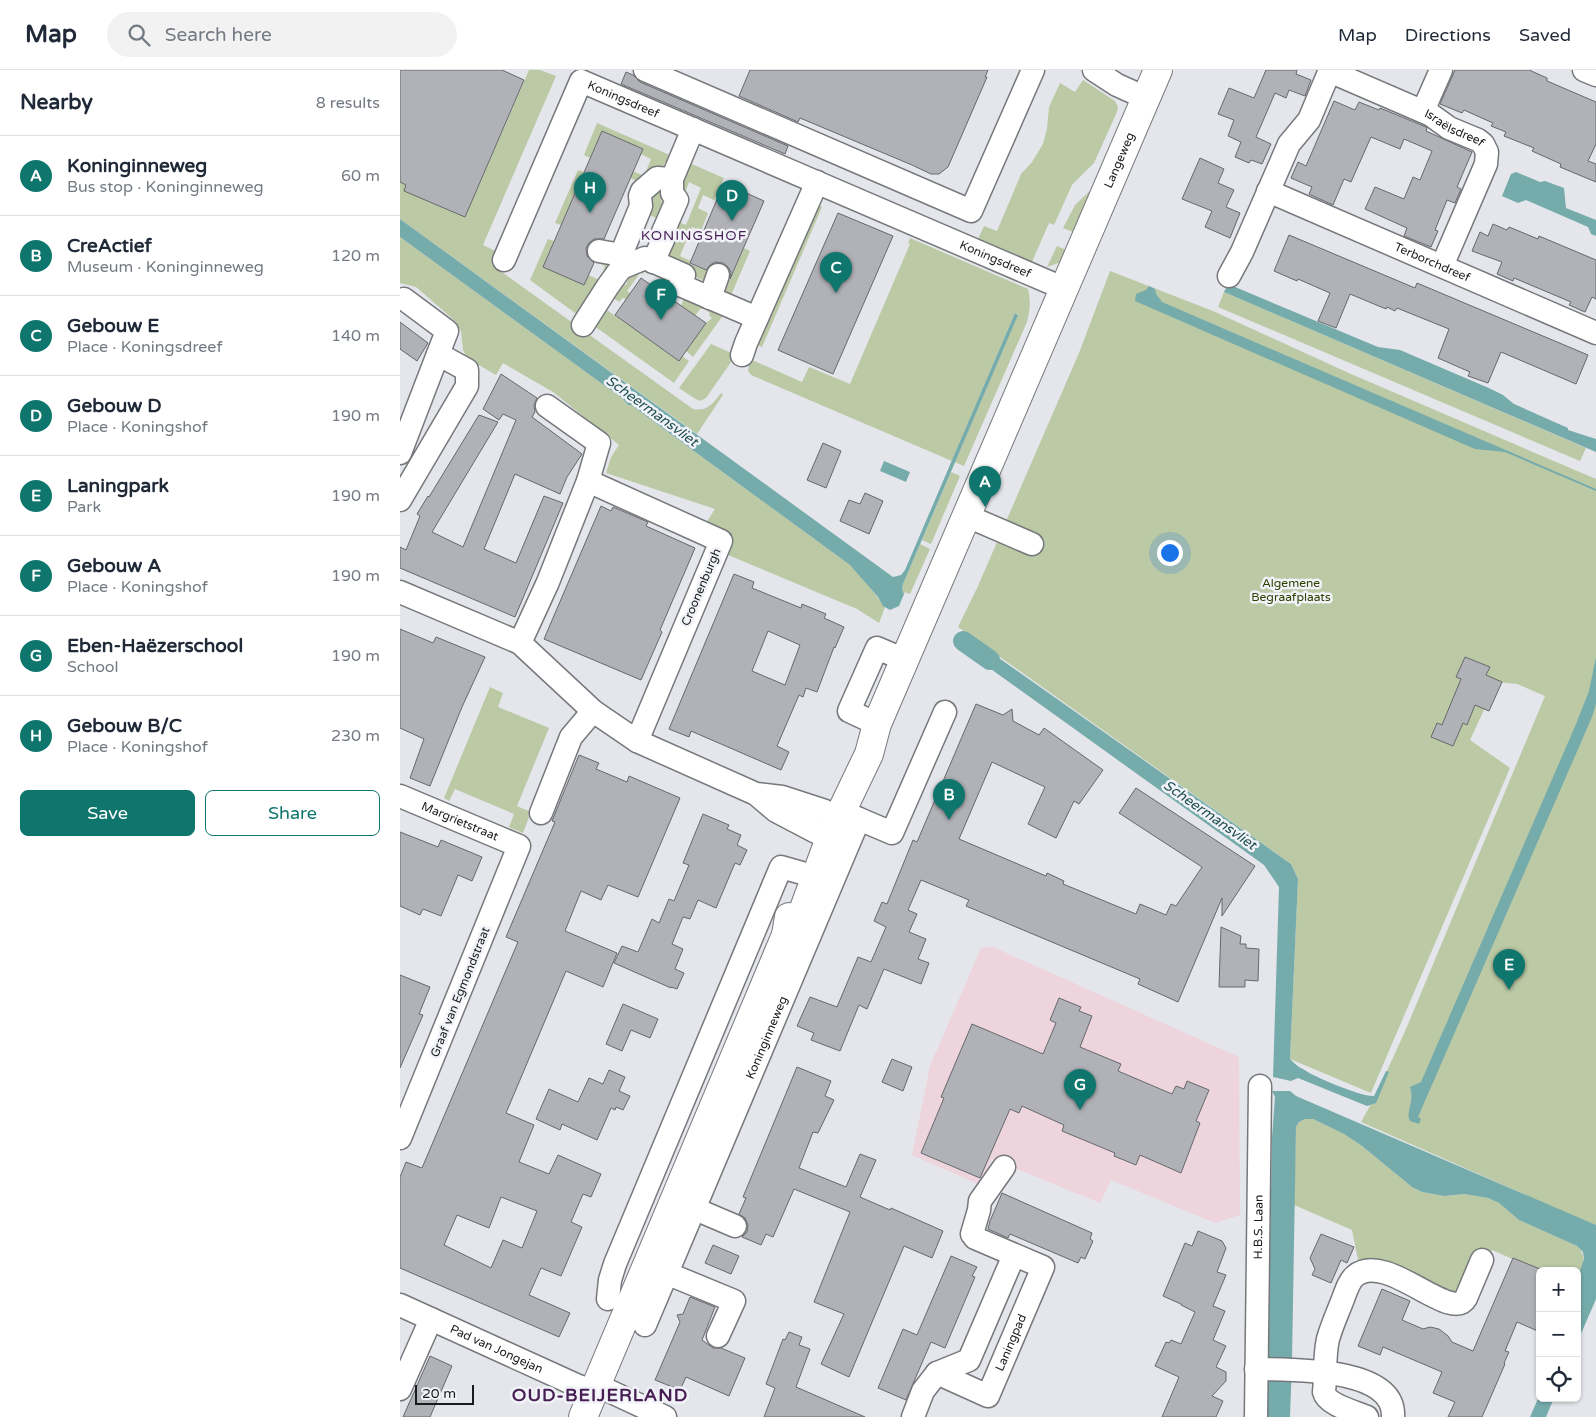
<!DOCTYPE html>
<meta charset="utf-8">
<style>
body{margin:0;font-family:"Varela Round",sans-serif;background:#f2f2f3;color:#1f2937}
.controls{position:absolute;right:15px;bottom:15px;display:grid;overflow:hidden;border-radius:8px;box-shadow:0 1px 4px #0004}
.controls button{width:45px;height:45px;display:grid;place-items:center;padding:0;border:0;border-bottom:1px solid #e0e1e3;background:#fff;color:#1f2937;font:25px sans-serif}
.scale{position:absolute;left:15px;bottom:12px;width:59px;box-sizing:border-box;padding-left:5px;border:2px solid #1a1b1c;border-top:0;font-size:14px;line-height:18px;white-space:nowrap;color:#1a1b1c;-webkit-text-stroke:4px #f1f3f8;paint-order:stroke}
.you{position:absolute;left:769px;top:482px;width:18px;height:18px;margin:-12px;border:4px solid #fff;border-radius:50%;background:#1a73e8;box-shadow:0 0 0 8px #1a73e833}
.badge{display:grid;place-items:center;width:32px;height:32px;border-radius:50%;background:#0f766e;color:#fff;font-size:16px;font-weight:700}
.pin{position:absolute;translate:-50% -41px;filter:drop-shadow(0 1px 2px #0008)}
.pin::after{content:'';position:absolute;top:26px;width:18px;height:15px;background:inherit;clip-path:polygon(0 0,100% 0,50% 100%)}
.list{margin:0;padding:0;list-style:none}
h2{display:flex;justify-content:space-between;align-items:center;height:65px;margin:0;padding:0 20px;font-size:21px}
h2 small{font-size:16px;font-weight:400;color:#747a83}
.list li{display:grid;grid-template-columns:32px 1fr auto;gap:15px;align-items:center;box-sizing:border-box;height:80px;padding:0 20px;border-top:1px solid #e0e1e3}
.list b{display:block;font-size:19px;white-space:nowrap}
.list p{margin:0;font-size:16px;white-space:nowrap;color:#747a83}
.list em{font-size:16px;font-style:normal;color:#747a83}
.actions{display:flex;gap:10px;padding:15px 20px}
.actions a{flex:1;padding:11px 0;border:1px solid #0f766e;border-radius:8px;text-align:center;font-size:18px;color:#0f766e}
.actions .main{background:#0f766e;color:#fff}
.icon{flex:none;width:28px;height:28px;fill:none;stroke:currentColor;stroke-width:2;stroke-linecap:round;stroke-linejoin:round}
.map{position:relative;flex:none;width:1196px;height:1347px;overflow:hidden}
header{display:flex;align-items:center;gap:30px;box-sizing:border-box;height:70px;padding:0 25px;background:#fff;border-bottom:1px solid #e0e1e3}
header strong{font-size:24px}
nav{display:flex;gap:28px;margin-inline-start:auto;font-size:18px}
.search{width:350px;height:45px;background:#f2f2f3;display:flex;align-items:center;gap:12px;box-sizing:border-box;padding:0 18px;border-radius:28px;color:#747a83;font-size:19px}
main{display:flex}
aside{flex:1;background:#fff}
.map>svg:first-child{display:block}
.education{fill:#eed4dd}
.green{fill:#bbc9a5}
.water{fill:#76abac}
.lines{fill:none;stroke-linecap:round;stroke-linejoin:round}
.canal{stroke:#76abac;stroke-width:20}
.building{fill:#b0b2b7;stroke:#66686c;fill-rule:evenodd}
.minor-casing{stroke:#76787c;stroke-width:25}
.major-casing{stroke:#76787c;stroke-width:30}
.minor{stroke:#fff;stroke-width:22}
.major{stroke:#fff;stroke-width:28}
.labels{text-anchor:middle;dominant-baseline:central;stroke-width:5;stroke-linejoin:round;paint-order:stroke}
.street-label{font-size:12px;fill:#1a1b1c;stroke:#f1f3f8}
.park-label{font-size:12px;fill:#2f4001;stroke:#f1f3f8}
.neighbourhood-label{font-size:14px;letter-spacing:1px;fill:#461e53;stroke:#f1f3f8}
.water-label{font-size:14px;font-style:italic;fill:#1e4e4f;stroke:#f1f3f8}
.district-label{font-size:18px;font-weight:bold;letter-spacing:1px;fill:#461e53;stroke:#f1f3f8}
</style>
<header>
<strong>Map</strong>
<div class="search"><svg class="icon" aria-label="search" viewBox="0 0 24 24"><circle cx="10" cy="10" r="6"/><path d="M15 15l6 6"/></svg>Search here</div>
<nav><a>Map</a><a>Directions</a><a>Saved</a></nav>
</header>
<main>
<aside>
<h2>Nearby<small>8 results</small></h2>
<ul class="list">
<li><span class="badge">A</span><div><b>Koninginneweg</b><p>Bus stop · Koninginneweg</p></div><em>60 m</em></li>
<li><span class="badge">B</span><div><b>CreActief</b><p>Museum · Koninginneweg</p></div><em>120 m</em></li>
<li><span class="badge">C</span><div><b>Gebouw E</b><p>Place · Koningsdreef</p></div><em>140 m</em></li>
<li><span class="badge">D</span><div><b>Gebouw D</b><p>Place · Koningshof</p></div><em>190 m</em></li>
<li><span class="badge">E</span><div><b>Laningpark</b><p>Park</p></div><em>190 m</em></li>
<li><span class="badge">F</span><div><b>Gebouw A</b><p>Place · Koningshof</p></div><em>190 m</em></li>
<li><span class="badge">G</span><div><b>Eben-Haëzerschool</b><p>School</p></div><em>190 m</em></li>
<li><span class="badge">H</span><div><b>Gebouw B/C</b><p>Place · Koningshof</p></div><em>230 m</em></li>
</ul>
<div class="actions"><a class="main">Save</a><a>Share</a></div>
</aside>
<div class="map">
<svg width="1196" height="1347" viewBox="0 0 1196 1347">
<rect width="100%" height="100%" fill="#e4e6eb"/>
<!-- education -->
<path class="education" d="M593,877L839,987L840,1145L815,1153L711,1110L700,1133L592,1089L580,1115L512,1085L530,996L581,878Z"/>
<!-- green -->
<path class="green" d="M129,0H140L156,6L83,175L97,182L92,195L293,339C308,342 313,333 321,323L323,325L297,364L0,149V112L6,115L4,121L65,147Z
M683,10L715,31L718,37L717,42L694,93L672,115L654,155L649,153L631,194L577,171L584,156L597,161L621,104L632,92L643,74L647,59L649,37L660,13L675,22Z
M197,53L272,86L269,93L265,92L261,101L253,98L249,108L244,114L230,108L233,101L244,106L251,89L241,84L243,79L202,61L190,88L184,85Z
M287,92L324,108L314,130L303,125L298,138L308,143L301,161L292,157L280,186L291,191L290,194L310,202L303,217L301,216L303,210L293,206L265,187L273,150L286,155L301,118L289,112L284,126L278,124Z
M178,100L184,102L161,155L155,153Z
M260,112L267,116L261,131L265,133L259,149L245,143L248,122L255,125Z
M694,117L678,164L663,158L675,135Z
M415,134L422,137L362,277L355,274Z
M0,167L223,329L228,335H231L450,495L461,506L485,537L479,553L457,539L328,485L327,463L306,453L315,439L206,403L211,387L219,375L153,322L103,293L96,305L72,291L66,286L63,280L61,261L55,251L16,217L0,213Z
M510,168L628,219C631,232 630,240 627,252L564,396L555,392L618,244L615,243L552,391L351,305L348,301L350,289L402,312L409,297L450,314L510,174L508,173Z
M148,169L154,171L143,197L184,215L188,205L200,210L205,196L194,191L196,188L214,196L182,248L130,210Z
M657,176L671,182L664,191L647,197Z
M344,178L350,181L329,230L325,228L321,207L330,210Z
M239,193L274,211L269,223L257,214L260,209L246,199L243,204L240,203L227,221L230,223L226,229L223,228L219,232L212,227L204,238L279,290L282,286L289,291L274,313L190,253L220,212L226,215L231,202Z
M710,201L813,241L951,304L1196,409V1156L961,1052L976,1025L1006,959L1145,626L1117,614L1097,612L1070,670L1110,698L971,1023L890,989L898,809L891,794L558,557L578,516L679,283Z
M824,222L1186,378L1180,391L818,237Z
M286,223L324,244L293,287L286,281L306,253L312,248L309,246L310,243L304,239H300L295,246L281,236Z
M311,274L336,285L306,328L300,331L294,328L279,318Z
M551,402L560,406L531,474L522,470Z
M520,474L530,479L510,524L505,522L504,524L502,519L503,514Z
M90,617L103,623L98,637L149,658L117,736L131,742L123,763L109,757L114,744L55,719L49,731L44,728Z
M905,1049H913L944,1064L962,1076L1012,1117L1022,1122L1044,1126L1064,1124L1088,1128L1099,1133L1119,1150L1177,1176C1188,1187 1183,1196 1177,1209V1201H1140L1092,1180L1063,1246L1029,1231L988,1208L962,1210L952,1160L894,1135L896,1057L899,1052Z"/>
<!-- water -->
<path class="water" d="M1116,102L1140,112L1145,111L1164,118L1166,138L1196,150V166L1191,164L1188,157L1126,130L1118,133L1102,126L1111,104Z
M0,149L493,507L501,505L505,500L615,243L618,245L503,514L502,519L504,524L499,536L490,540L483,536L478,527L450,495L231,335H228L223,329L0,167Z
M828,214L978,277L1000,280L1091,319L1103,325L1114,334L1168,358V360L1196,369V382L824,222Z
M749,216L755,219L756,224L762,232L1196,419V421L1105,382L1075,379L735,231L736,224L746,220Z
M484,391L510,402L506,412L480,401Z
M572,569L891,794L898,809L890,989C894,993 898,997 903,999C914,1007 962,1027 974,1026L986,1001L989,1002L976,1033L967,1036L898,1008L891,1011L873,1007L879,817L864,795L563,579Z
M1196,587V634L1192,647L1018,1047L1021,1049L1019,1054L1010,1051C1005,1041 1015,1033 1010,1017L1021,1012L1176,654L1189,621Z
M872,1021H890L896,1026L1196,1155V1229L1177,1273V1209L1184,1189L1183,1182L1177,1176L1119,1150L1099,1133L1088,1128L1064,1124L1044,1126L1022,1122L1012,1117L962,1076L944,1064L913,1049H905L899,1052L896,1057L892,1291L890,1347H867L872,1067L875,1027Z
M1140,1324V1328H1154L1146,1347H1130Z"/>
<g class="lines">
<!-- canal -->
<path class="canal" d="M563,571L590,590"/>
</g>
<!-- building -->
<path class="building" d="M0,0H102L124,10L65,147L4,121L6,115L0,112Z
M350,0H588L585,7H587L548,97L539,104H531L512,95L400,48L398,52L339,26Z
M866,0H897L896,4L911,10L905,26L889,20L886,28L875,23L856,67L871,74L862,94L851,90L849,93L835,87L841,72L828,66L834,50L818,44L829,18L854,28Z
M1055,0H1129L1147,8V11L1196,32V74L1188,91L1196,94V112L1160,97L1161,94L1132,81L1134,78L1104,66L1106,62L1091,56L1093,53L1064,40L1062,43L1040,34Z
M226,2L233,5L240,12L388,76L385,84L221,14Z
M934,31L955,40L959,32L979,40L980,38L1026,57L1027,58L1026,61L1072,82L1057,117L1061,119L1055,133L1047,130L1035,160L1038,161L1031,177L1004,166L1007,158L965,139L975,117L1004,129L1013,107L1020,110L1032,81L1004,69L1000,79L971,67L951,112L944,109L933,135L909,124L912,117L891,108L898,92L906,96Z
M202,61L243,79L204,169H194L189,173L186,178L187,186L194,193L184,215L143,197Z
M800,88L824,99L818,113L834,120L826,137L840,143L830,168L805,157L812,141L782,129Z
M324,113L364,131L330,209L331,202L328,197L323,193L315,192L310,195L306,200L290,193Z
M438,143L493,166L433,304L378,280Z
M1093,154L1107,160L1109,157L1138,169L1139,166L1196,190V229L1192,227L1185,242L1169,235L1171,232L1114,208L1113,211L1097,204L1102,192L1072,181L1080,162L1088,166Z
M889,165L1015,218L1017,213L1188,285L1176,314L1101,282L1088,313L1068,306L1070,302L1038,288L1049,259L997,238L995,241L987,237L986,239L950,224L936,258L918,251L930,223L898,209L897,211L874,201Z
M241,208L306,253L279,291L215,245Z
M0,252L28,273L17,291L0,279Z
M101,304L137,328L134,335L135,342L132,347L182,384L167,407L160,424L115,404L84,479L116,493L144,426L163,433L115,547L0,498V477L6,480L20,446L17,444L28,426L29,427L79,345L98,352L32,462L63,477L116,350L103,344L99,350L83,339Z
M423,373L441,381L426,418L407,410Z
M465,423L483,431L469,464L440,451L449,430L460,434Z
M201,436L211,441L213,437L248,452L246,456L295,478L260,560L262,562L241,610L144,569Z
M334,504L354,512L352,518L401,538L402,534L426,544L424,548L444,557L435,578L434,577L417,622L406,618L403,627L399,625L377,676L389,682L381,700L291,661L289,667L269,659ZM368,561L400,575L385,615L352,601Z
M0,559L33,573L36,567L85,587L62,637L30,716L10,708L24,669L0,658Z
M1065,587L1090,597L1086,605L1102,612L1089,641L1075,635L1067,655L1063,653L1053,676L1031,667L1037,653L1042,655L1061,609L1056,607Z
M576,634L603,645L612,639L613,651L639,665L644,658L703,700L679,734L674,731L656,768L628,754L645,717L592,692L559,769L646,806L647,803L664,811L663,814L736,844L740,834L766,845L771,834L776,836L802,797L719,743L736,718L855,796L822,846V828L778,932L738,914L740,909L566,836L569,830L521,810L508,840L517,844L509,862L526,869L518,889L529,893L521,914L484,899L467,939L459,935L440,981L411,970L414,963L397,956L410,927L437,937L458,887L471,892L486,857L474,851L482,832L487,834L513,770L517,772Z
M179,685L199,693L196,699L227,712L229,706L280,728L238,827L208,815L201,830L181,821L165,861L217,883L203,917L166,901L106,1043L134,1055L119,1092L149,1104L158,1085L201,1104L191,1127L183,1124L171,1152L182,1157L161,1206L141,1198L129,1225L170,1243L159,1267L0,1198V1107L6,1092L22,1098L118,872L106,867L155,752L152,751ZM101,1127L137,1141L122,1178L103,1170L91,1198L44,1175L57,1145L89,1158Z
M303,744L329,755L327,759L341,765L337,775L347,780L340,795L335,793L316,838L298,830L290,849L283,847L272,874L283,879L275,899L284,903L277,919L271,917V918L214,893L222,876L238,882L252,849L259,853L269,829L274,831L289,795L283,793Z
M0,762L38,777L41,770L82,787L72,811L58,805L41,846L23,839L20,845L0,836Z
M821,857L841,866L840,874H846V878L859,879L858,911L845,910V917H819Z
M0,905L30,917L19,944L23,945L0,998Z
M659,928L681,937L679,941L692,946L680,977L721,994L718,1001L772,1024L776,1016L784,1019L787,1011L809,1020L796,1051L800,1053L781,1103L740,1085L736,1095L714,1086L715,1083L662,1061L664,1055L622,1036L619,1043L610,1039L580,1108L521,1083L544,1028L541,1027L572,954L643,984L656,953L650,950Z
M223,934L258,949L250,968L231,960L222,981L206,974Z
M492,989L512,997L503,1021L482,1012Z
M397,997L431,1011L425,1026L434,1030L418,1063L413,1062L399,1098L446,1117L460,1084L476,1090L460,1127L490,1140L491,1138L543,1161L532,1188L504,1176L449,1307L421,1294L444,1244L414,1232L450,1142L394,1119L373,1167L366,1164L361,1175L342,1167L347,1162L348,1155L345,1148L339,1144L346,1128L343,1127Z
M209,1000L225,1007L219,1021L230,1026L223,1040L216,1037L215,1040L211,1038L197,1070L162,1054L160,1060L136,1049L149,1019L178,1032L189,1008L203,1014Z
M602,1123L692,1163L690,1169L693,1171L685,1189L681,1187L678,1193L610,1164L608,1168L588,1159L590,1151Z
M798,1161L822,1171L826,1178L817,1202L826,1205L813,1236L825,1241L813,1270L826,1276L816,1297L826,1302V1311L812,1326L823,1331L816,1347H762L779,1307L755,1296L766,1272L769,1273L771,1270L781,1274L795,1242L781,1235V1234L763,1226L785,1173L792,1176Z
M921,1164L954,1177L947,1193L941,1190L931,1213L912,1205L915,1199L910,1188Z
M313,1175L339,1186L331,1204L305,1193Z
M551,1186L577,1197L572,1206L575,1207L545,1278L531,1272L506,1330L478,1318L503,1259L517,1265Z
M1113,1188L1140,1199V1262L1117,1252L1105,1281L1109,1282L1104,1293L1105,1294L1082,1347H1048L1055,1332L1033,1323L1042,1302L983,1277L980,1285L958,1276L982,1219L1010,1231L1002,1250L1023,1259L1030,1257L1039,1259L1048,1266L1052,1272L1073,1281Z
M290,1227L315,1237L302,1270L313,1278H321L345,1288L329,1326L286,1307L280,1320L255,1310L280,1252L277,1245L283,1244Z
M389,1262L402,1267L399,1275L410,1279L396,1317L465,1347H364L375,1318L366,1314L383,1269L385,1270Z
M30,1286L52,1296L30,1347H3Z"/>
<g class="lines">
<defs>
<g id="minor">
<path d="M245,0L571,141L633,0"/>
<path d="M694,0L717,15L746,28"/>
<path d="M1184,0L1196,5"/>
<path id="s1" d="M929,1L1031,45L1049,58L1078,70L1083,74L1087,82L1086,94L1042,196"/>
<path d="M1023,41L1041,0"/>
<path id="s2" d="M868,121L1196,263"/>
<path d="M199,181L221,185"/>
<path id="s3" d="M104,190L181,11L665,219"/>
<path d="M253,192L263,170V162L277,130L272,123V109L293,59"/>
<path d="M221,198V185L241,136L240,126L242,121L257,108L272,109"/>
<path d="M829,206L842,182L889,74L909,50L930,0"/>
<path d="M310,228L318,205"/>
<path d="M4,229L47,261L38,284"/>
<path d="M183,255L208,216L221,198L245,188L284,205L280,215L357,248"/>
<path d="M342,285L346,273L417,112"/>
<path d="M0,383L38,284L67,300V316L0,430"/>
<path d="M188,411L321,471L237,671"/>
<path d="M567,446L632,474"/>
<path d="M0,522L120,573L193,641L237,671L356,724L376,741L416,762L434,757L425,741L382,727L356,724"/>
<path d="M120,573L148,512L188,411L199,373L147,336"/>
<path d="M477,654L449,641L477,578L505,590"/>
<path id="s4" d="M0,726L119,776L0,1068"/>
<path d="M141,743L171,667L193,641"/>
<path d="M447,743L459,749L492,763L545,642"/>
<path d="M281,1133L335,1156"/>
<path d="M254,1198L334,1231L318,1266"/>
<path d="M208,1229L210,1210L215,1194L381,797L402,803"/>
<path id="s5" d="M0,1235L176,1315L184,1318L207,1320L265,1347"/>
<path id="s6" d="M245,1255L459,749"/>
<path d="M856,1299C888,1300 996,1296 993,1347"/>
<path id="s7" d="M537,1303L588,1326L643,1197L575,1168L572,1164L579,1140L580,1131L604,1097"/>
<path d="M0,1319L31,1249"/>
<path d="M513,1347L523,1321L537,1303L569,1290L614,1185"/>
<path id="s8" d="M856,1347L860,1016"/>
<path d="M967,1347C956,1342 927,1335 924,1322C926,1304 924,1286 928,1269C932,1255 938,1242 943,1229C946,1221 949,1211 955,1206C986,1180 1051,1254 1066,1228L1082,1190"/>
</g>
<g id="major">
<path id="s9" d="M386,865L396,855L402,844L434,757L469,684L477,654L758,0"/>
<path d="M183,1347L386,865L389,847"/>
</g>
</defs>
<!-- minor casing -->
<use href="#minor" class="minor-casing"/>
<!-- major casing -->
<use href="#major" class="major-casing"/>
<!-- minor -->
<use href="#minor" class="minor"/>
<!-- major -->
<use href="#major" class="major"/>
</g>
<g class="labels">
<!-- street labels -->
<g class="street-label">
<text stroke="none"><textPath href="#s3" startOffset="241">Koningsdreef</textPath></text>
<text stroke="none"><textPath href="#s1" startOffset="138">Israëlsdreef</textPath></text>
<text stroke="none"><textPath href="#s9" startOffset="845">Langeweg</textPath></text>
<text stroke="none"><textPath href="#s3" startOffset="646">Koningsdreef</textPath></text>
<text stroke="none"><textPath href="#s2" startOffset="179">Terborchdreef</textPath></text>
<text transform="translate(301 517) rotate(-67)">Croonenburgh</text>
<text stroke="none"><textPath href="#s4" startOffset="65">Margrietstraat</textPath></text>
<text transform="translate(60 922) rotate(-68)">Graaf van Egmondstraat</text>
<text stroke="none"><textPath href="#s6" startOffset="312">Koninginneweg</textPath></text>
<text stroke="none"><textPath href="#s8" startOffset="190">H.B.S. Laan</textPath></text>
<text stroke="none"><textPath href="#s7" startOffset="114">Laningpad</textPath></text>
<text stroke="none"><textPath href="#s5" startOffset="106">Pad van Jongejan</textPath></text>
</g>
<!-- park labels -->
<g class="park-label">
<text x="891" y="513">Algemene<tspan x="891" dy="14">Begraafplaats</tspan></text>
</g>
<!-- neighbourhood labels -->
<g class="neighbourhood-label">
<text x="294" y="165">KONINGSHOF</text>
</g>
<!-- water labels -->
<g class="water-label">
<text transform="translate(252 341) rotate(36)">Scheermansvliet</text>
<text transform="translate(810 745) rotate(35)">Scheermansvliet</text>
</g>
<!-- district labels -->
<g class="district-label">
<text x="200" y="1325">OUD-BEIJERLAND</text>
</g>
</g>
</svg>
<div class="controls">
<button>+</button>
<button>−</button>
<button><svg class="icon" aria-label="locate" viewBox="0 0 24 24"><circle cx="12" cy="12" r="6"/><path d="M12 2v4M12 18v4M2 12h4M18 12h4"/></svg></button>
</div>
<div class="scale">20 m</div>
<div class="you"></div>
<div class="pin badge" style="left:585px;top:437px">A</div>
<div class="pin badge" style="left:549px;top:750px">B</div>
<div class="pin badge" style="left:436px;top:223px">C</div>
<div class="pin badge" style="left:332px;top:151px">D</div>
<div class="pin badge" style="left:1109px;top:920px">E</div>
<div class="pin badge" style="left:261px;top:250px">F</div>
<div class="pin badge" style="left:680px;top:1040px">G</div>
<div class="pin badge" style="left:190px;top:143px">H</div>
</div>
</main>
